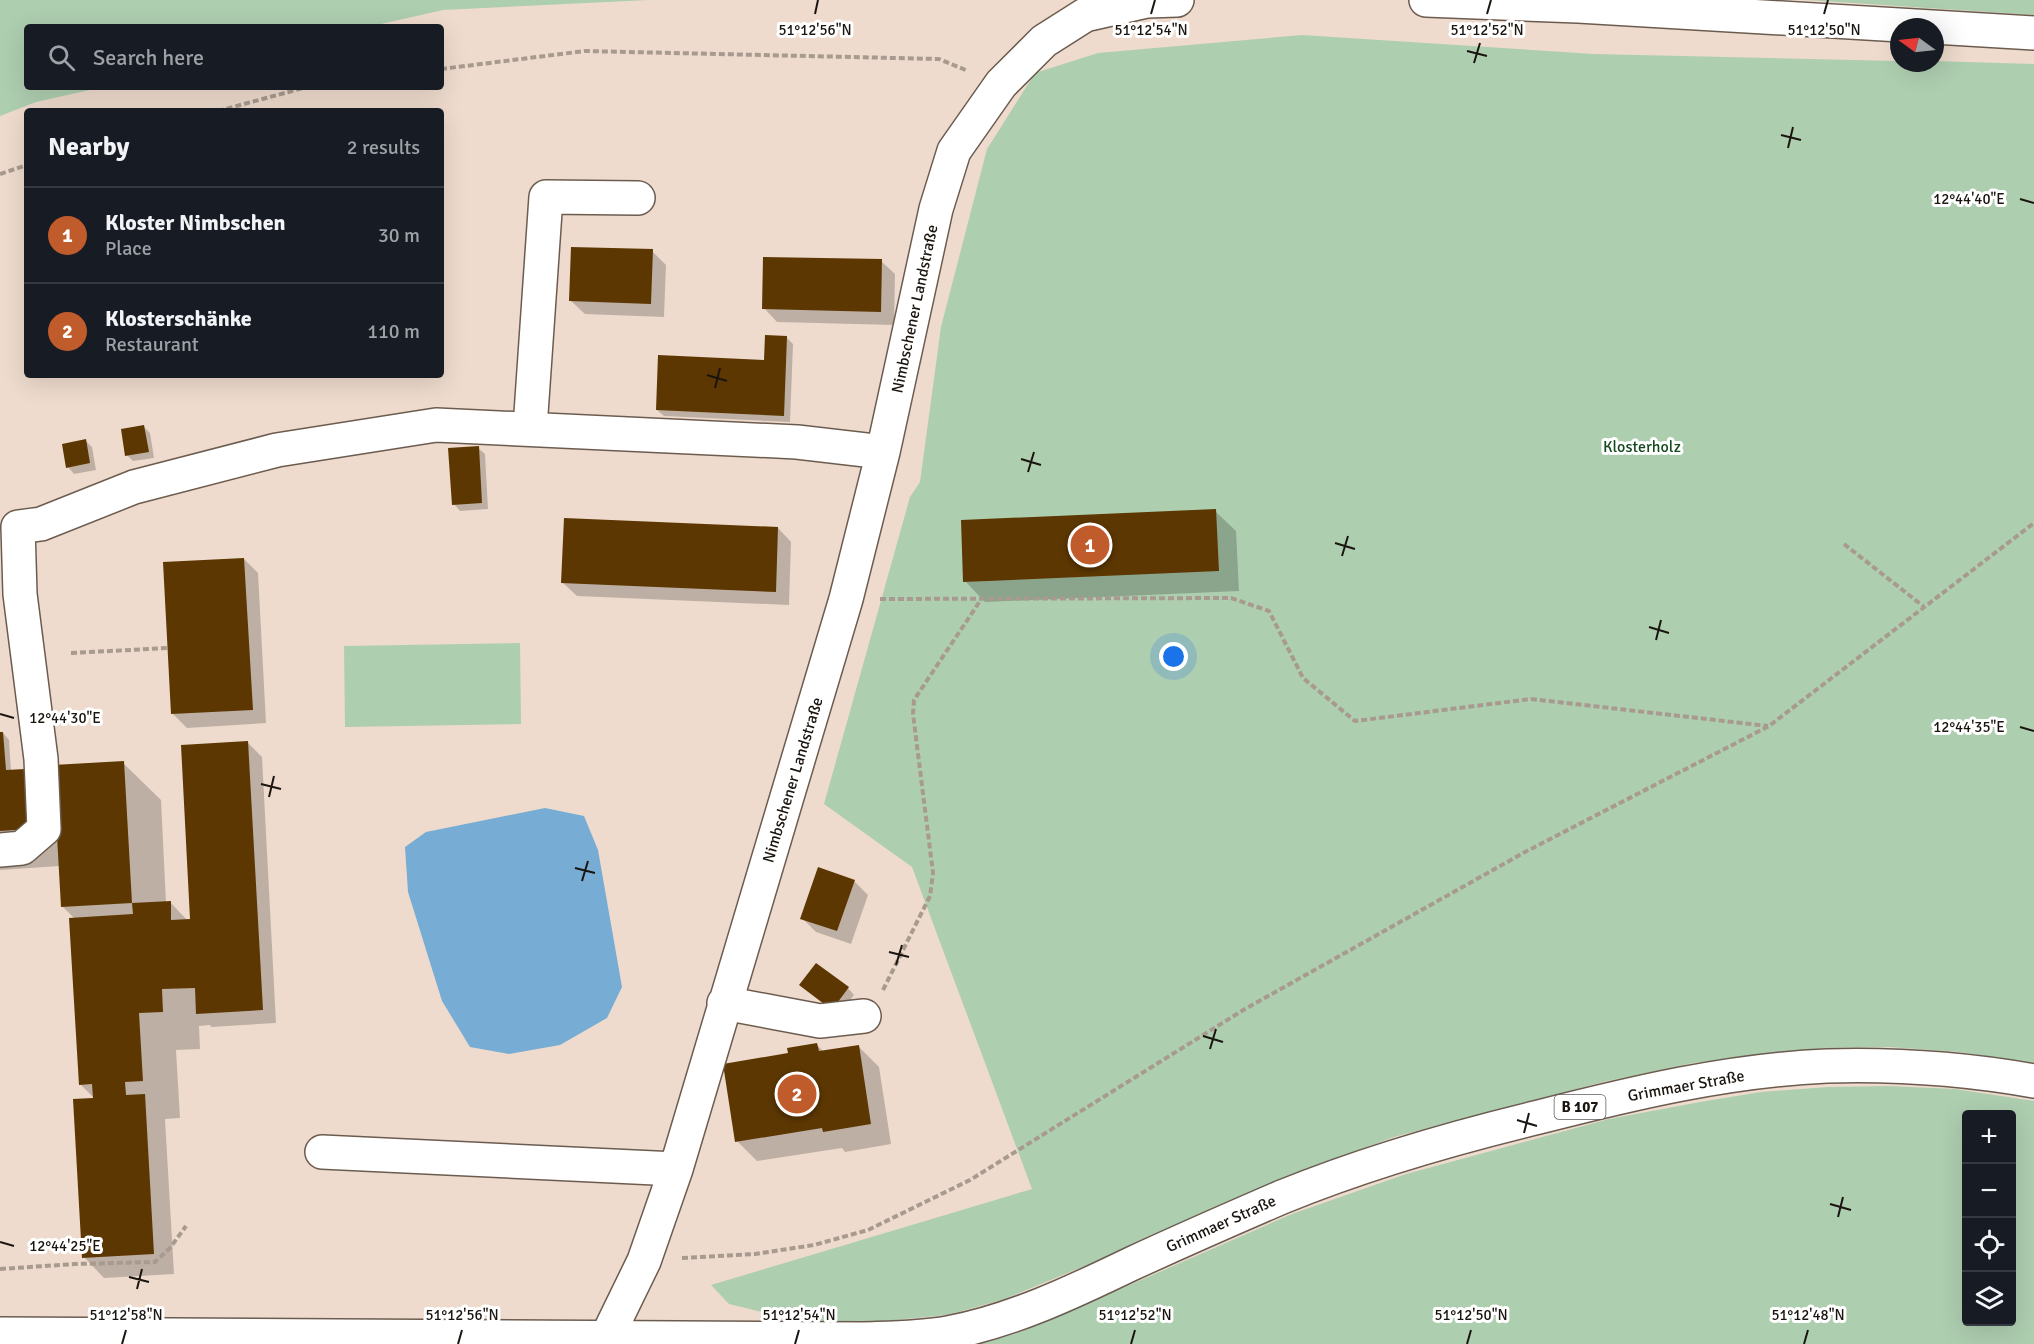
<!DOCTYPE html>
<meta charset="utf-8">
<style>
body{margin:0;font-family:Signika,sans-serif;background:#242831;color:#f1f3f6}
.controls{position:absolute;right:18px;bottom:18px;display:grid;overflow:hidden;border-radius:6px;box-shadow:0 6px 24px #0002}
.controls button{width:54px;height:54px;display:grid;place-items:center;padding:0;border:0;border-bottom:2px solid #363941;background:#171b24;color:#f1f3f6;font:30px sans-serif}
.compass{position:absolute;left:1890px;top:18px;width:54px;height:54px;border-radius:50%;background:#171b24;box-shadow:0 6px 24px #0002;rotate:285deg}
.you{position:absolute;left:1174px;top:657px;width:21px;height:21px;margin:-15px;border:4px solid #fff;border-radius:50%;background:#1a73e8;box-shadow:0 0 0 9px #1a73e833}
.badge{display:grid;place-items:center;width:39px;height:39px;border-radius:50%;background:#c05b2b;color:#fff;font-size:20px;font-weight:700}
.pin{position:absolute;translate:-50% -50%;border:3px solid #fff;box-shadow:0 2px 6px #0006}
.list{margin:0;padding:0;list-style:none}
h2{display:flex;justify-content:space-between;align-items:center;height:78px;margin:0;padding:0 24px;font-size:26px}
h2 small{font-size:20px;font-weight:400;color:#9ea1a6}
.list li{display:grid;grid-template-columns:39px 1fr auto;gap:18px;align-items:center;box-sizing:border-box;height:96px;padding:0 24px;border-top:2px solid #363941}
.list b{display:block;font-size:22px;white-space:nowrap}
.list p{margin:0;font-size:20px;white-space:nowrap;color:#9ea1a6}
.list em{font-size:20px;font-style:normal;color:#9ea1a6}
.icon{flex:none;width:33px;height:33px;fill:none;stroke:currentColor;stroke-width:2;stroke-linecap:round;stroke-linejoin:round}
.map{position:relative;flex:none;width:2034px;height:1344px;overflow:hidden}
.search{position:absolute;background:#171b24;box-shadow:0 6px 24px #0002;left:24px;top:24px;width:420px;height:66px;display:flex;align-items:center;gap:15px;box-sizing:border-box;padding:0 21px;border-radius:6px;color:#9ea1a6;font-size:22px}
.panel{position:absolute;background:#171b24;box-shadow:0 6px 24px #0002;left:24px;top:108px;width:420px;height:270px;border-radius:6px}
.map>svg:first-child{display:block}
.green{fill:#aeceb0;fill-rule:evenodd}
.water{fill:#77acd4}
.shadow{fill:#0003}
.building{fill:#5c3702}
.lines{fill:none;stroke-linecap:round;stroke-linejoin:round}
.minor-casing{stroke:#6c5c4f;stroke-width:36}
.major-casing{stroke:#6c5c4f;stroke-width:36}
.path{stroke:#a89a8f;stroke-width:4;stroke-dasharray:6 3;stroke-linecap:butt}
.minor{stroke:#fff;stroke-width:33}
.major{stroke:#fff;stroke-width:33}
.ticks{fill:none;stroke:#1b1510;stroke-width:2}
.labels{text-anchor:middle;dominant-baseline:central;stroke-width:6;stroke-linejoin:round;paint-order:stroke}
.shield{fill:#fff;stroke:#5f5b58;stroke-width:1.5}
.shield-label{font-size:15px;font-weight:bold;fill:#1b1510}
.street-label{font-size:16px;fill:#1b1510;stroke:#fff}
.park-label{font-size:16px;fill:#15481f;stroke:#fff}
.ticks-label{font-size:15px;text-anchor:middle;fill:#1b1510;stroke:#fff;stroke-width:6;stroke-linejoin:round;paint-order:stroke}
</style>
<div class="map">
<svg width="2034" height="1344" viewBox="0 0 2034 1344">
<rect width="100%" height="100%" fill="#eedbcd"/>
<!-- green -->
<path class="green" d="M0,0H649L443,10L368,27H27V87H103L36,102L0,116Z
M1807,0H2034V15Z
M1302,35L1594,54L1899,61V63H1935V61L2034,64V1063L1959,1052L1889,1047L1824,1048L1693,1063L1603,1082L1394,1137L1278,1180L1087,1265L1002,1300L947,1315L863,1323L804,1322L729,1304L711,1285L1032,1189L912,867L824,804L910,497L920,482L941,327L987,149L1035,73L1098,53Z
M520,643L521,724L345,727L344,646Z
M1888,1086L1955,1089L2034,1101V1344H979L1014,1334L1045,1322L1292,1214L1406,1174L1609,1119L1700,1102L1761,1092L1828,1087ZM2012,1114V1322H1966V1114Z"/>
<!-- water -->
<path class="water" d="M545,808L584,816L598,850L622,987L607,1018L560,1045L509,1054L470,1047L442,1001L408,892L405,847L426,832Z"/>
<!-- shadow -->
<path class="shadow" d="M652,251L666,265L664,317L585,314L571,301Z
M881,261L895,274L894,325L777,322L764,308Z
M787,338L793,344L790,422L664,416L657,410L766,361Z
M144,427L150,433L154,458L133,461L127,455Z
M86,441L92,447L96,470L74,474L68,467Z
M478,448L485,454L488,509L460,511L454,504Z
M1215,511L1236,531L1239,591L985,602L965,581Z
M778,528L791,542L789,605L577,596L563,583Z
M244,559L258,573L266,723L187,728L173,714Z
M0,733H3L9,740L11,771L123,763L161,800L166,903L170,902L188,921H190L248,743L262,757L276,1023L211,1027L210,1025L199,1026L200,1049L176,1050L180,1118L165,1119L174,1274L104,1278L84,1257L95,1099L81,1085L75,919L62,906L60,866L0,870Z
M854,881L868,895L851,944L816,932L802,918Z
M848,988L854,995L839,1015L808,991Z
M817,1045L824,1052L859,1047L879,1067L891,1144L845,1152L842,1148L757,1161L737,1141L790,1055Z"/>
<!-- building -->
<path class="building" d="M571,247L653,249L651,304L569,301Z
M763,257L882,259L881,312L762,309Z
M765,335L787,336L784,416L656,410L658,355L764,360Z
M144,425L149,452L125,456L121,429Z
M86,439L90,463L66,468L62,444Z
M479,446L482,503L452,505L448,448Z
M1216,509L1219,571L963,582L961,520Z
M564,518L778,527L776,592L561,583Z
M244,558L253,710L171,714L163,562Z
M0,732H3L6,770L25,769L29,829L0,831Z
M248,741L263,1010L196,1014L195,988L162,989L163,1012L139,1013L143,1081L125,1082L126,1095L145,1094L154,1254L82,1258L73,1099L93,1098L92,1084L79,1085L69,918L133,914L132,903L171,901V920L190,919L181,745Z
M124,761L132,903L61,907L53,765Z
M818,867L855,880L837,931L800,919Z
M816,963L849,987L832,1010L799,985Z
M817,1043L819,1051L859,1045L871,1124L823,1132L822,1128L735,1142L723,1064L788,1053L787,1048Z"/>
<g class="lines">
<defs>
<path id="minor" d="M1426,0L1578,6L2034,33
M530,428L546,197L638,198
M0,850L22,848L44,829L41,759L20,594L18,527L41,524L134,487L277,450L436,425L797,442L883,452
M724,1003L820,1021L864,1016
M322,1152L676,1169
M609,1344L607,1337L644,1261L676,1169L846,599L883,452L936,209L954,151L1001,84L1044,41L1085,15L1147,1L1177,0"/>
<path id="major" d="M0,1334L863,1339C892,1338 920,1338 948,1333C1012,1321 1073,1292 1131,1264C1181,1241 1231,1219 1282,1197C1365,1163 1452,1138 1539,1117C1633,1093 1729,1070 1827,1066C1896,1064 1966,1069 2034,1081"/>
</defs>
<!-- minor casing -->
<use href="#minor" class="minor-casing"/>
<!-- major casing -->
<use href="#major" class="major-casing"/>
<!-- path -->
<path class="path" d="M441,69L585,51L939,59L968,71
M218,111L307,87
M0,174L27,165
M1844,544L1923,606
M880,599L1231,598L1269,611L1303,678L1355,721L1531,699L1768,726
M71,653L168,648
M883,990L930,896L933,873L913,714L914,700L980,601
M682,1258L755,1254L814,1245L868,1230L970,1180L1245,1009L1525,852L1769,726L2034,523
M0,1269L75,1264L155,1262L170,1248L186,1226"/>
<!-- minor -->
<use href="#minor" class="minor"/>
<!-- major -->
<use href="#major" class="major"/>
</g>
<!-- ticks -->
<path class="ticks" d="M815,14L818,0M1151,14L1155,0M1487,14L1491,0M1824,14L1828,0M1467,51L1487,56M1474,63L1480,43M1781,135L1801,140M1788,148L1793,127M2020,199L2034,203M707,375L727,381M715,388L720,368M1021,459L1041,465M1028,472L1034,452M1335,543L1355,549M1342,556L1348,536M1649,627L1669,633M1656,640L1661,620M0,714L14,718M2020,727L2034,731M261,784L281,789M269,797L274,776M575,868L595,873M582,881L588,861M889,952L909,957M896,965L902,945M1203,1036L1223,1042M1210,1049L1216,1029M1517,1120L1537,1126M1524,1133L1529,1113M1830,1204L1851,1210M1838,1217L1843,1197M0,1242L14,1246M129,1277L149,1282M137,1289L142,1269M122,1344L126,1330M458,1344L462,1330M795,1344L799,1330M1131,1344L1135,1330M1467,1344L1471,1330M1804,1344L1808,1330"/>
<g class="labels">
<!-- shield labels -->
<rect class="shield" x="1554.5" y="1095" width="51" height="24" rx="4.5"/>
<g class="shield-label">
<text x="1580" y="1107">B 107</text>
</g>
<!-- street labels -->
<g class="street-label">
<text transform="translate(915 309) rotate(-78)">Nimbschener Landstraße</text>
<text transform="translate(793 780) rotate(-73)">Nimbschener Landstraße</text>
<text transform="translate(1686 1086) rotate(-10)">Grimmaer Straße</text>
<text transform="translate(1221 1224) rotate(-24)">Grimmaer Straße</text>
</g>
<!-- park labels -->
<g class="park-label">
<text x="1642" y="447">Klosterholz</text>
</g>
</g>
<g class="ticks-label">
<text x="815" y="35">51°12'56"N</text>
<text x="1151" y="35">51°12'54"N</text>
<text x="1487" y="35">51°12'52"N</text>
<text x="1824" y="35">51°12'50"N</text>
<text x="1969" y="204">12°44'40"E</text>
<text x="65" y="723">12°44'30"E</text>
<text x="1969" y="732">12°44'35"E</text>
<text x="65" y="1251">12°44'25"E</text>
<text x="126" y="1320">51°12'58"N</text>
<text x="462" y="1320">51°12'56"N</text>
<text x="799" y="1320">51°12'54"N</text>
<text x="1135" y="1320">51°12'52"N</text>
<text x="1471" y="1320">51°12'50"N</text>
<text x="1808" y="1320">51°12'48"N</text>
</g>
</svg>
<div class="controls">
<button>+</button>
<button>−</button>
<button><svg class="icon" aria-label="locate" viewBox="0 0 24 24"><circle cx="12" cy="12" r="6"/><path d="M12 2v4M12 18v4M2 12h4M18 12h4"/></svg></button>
<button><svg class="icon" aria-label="layers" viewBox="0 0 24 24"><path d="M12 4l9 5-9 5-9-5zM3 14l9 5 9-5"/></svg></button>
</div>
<svg class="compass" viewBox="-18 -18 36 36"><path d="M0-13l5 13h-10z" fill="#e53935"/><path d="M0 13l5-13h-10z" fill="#9ea1a6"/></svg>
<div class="you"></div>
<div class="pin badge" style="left:1090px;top:545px">1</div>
<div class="pin badge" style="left:797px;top:1094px">2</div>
<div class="search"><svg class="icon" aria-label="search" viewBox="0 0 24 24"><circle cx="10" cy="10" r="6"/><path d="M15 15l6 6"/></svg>Search here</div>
<section class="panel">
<h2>Nearby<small>2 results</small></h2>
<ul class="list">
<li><span class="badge">1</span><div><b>Kloster Nimbschen</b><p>Place</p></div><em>30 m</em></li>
<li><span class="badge">2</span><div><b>Klosterschänke</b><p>Restaurant</p></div><em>110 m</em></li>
</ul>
</section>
</div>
